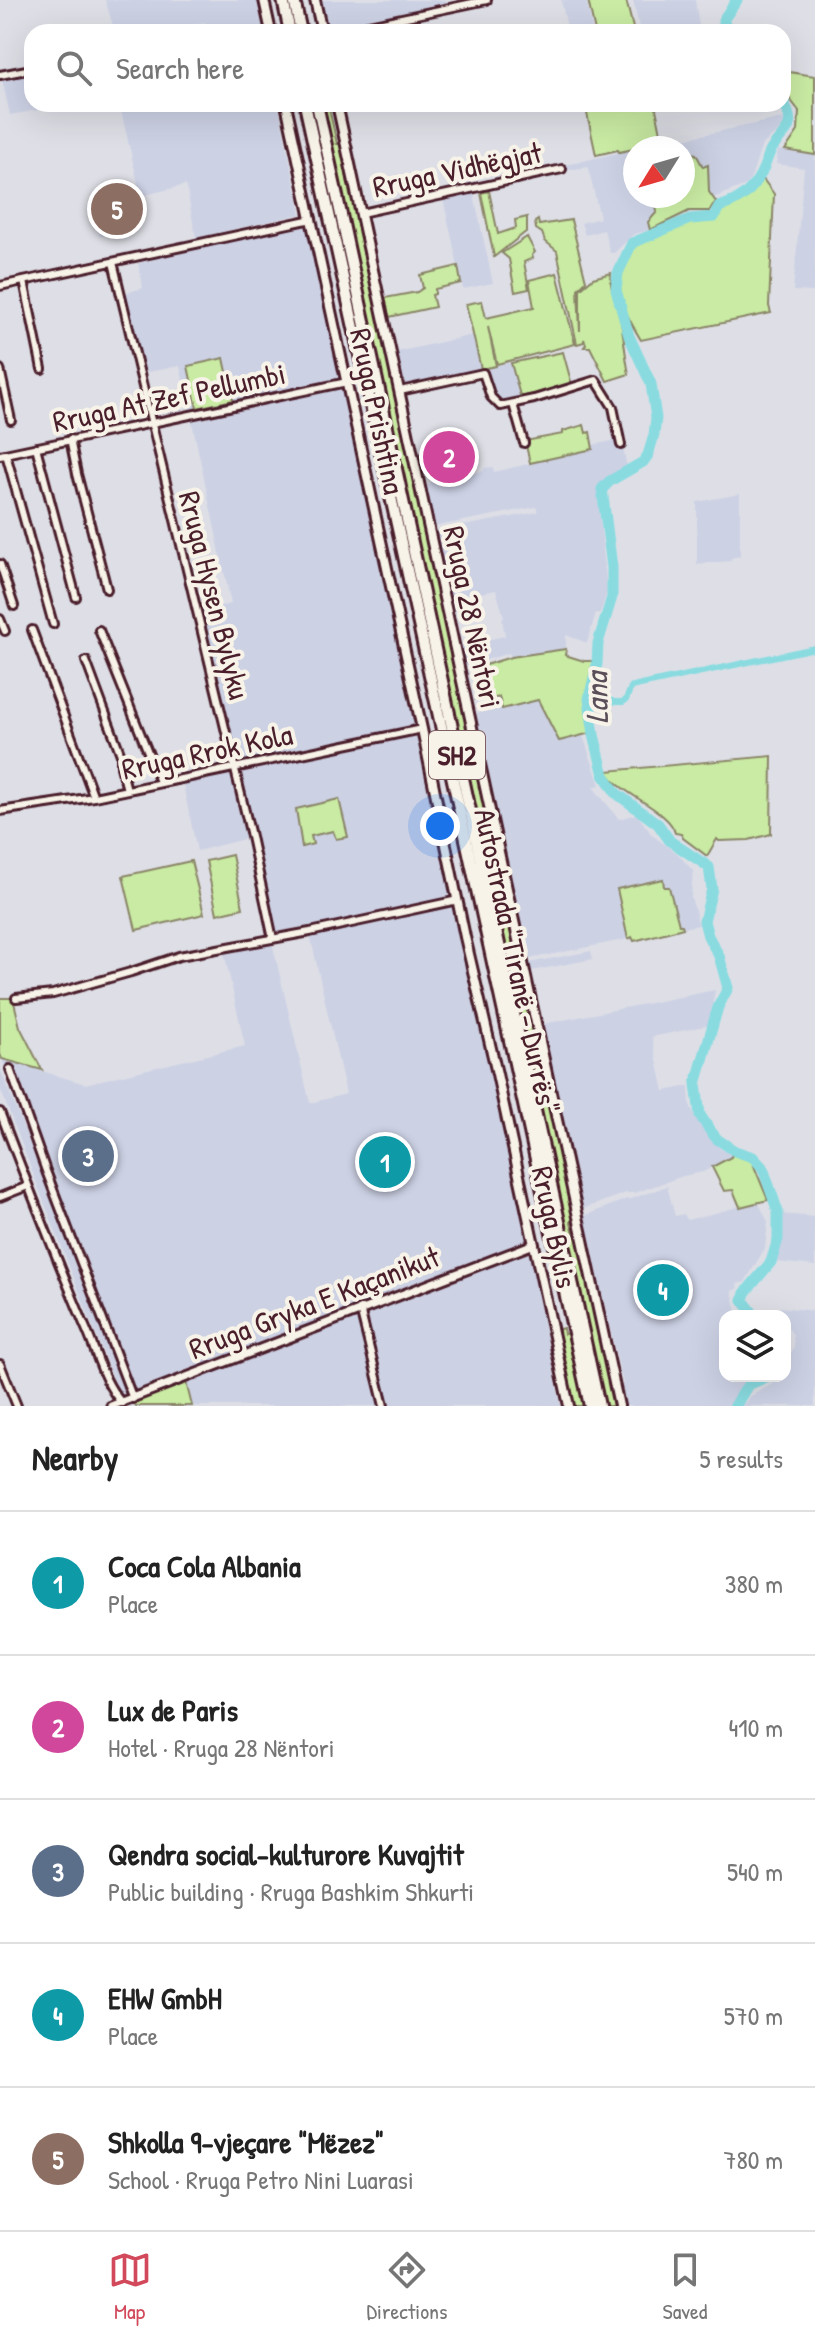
<!DOCTYPE html>
<meta charset="utf-8">
<style>
body{margin:0;font-family:"Patrick Hand",sans-serif;background:#f6f6f6;color:#222}
.controls{position:absolute;right:24px;bottom:24px;display:grid;overflow:hidden;border-radius:16px;box-shadow:0 8px 32px #0002}
.controls button{width:72px;height:72px;display:grid;place-items:center;padding:0;border:0;border-bottom:2px solid #e0e0e0;background:#fff;color:#222;font:40px sans-serif}
.compass{position:absolute;left:623px;top:136px;width:72px;height:72px;border-radius:50%;background:#fff;box-shadow:0 8px 32px #0002;rotate:233deg}
.you{position:absolute;left:440px;top:826px;width:28px;height:28px;margin:-20px;border:6px solid #fff;border-radius:50%;background:#1a73e8;box-shadow:0 0 0 12px #1a73e833}
.badge{display:grid;place-items:center;width:52px;height:52px;border-radius:50%;background:#d1495b;color:#fff;font-size:26px;font-weight:700}
.pin{position:absolute;translate:-50% -50%;border:4px solid #fff;box-shadow:0 2px 8px #0006}
.list{margin:0;padding:0;list-style:none}
h2{display:flex;justify-content:space-between;align-items:center;height:104px;margin:0;padding:0 32px;font-size:34px}
h2 small{font-size:26px;font-weight:400;color:#767676}
.list li{display:grid;grid-template-columns:52px 1fr auto;gap:24px;align-items:center;box-sizing:border-box;height:144px;padding:0 32px;border-top:2px solid #e0e0e0}
.list b{display:block;font-size:30px;white-space:nowrap}
.list p{margin:0;font-size:26px;white-space:nowrap;color:#767676}
.list em{font-size:26px;font-style:normal;color:#767676}
.icon{flex:none;width:44px;height:44px;fill:none;stroke:currentColor;stroke-width:2;stroke-linecap:round;stroke-linejoin:round}
.map{position:relative;flex:none;width:815px;height:1406px;overflow:hidden}
.search{position:absolute;background:#fff;box-shadow:0 8px 32px #0002;left:24px;right:24px;top:24px;height:88px;display:flex;align-items:center;gap:20px;box-sizing:border-box;padding:0 28px;border-radius:24px;color:#767676;font-size:30px}
.sheet{height:824px;background:#fff}
nav{display:flex;justify-content:space-around;align-items:center;box-sizing:border-box;height:112px;border-top:2px solid #e0e0e0;background:#fff;font-size:22px;color:#767676}
nav a{display:grid;justify-items:center;gap:4px}
nav .on{color:#d1495b}
.map>svg:first-child{display:block}
.built{fill:#ccd1e4}
.green{fill:#c9eba3;stroke:#8a8567;stroke-width:2}
.lines{fill:none;stroke-linecap:round;stroke-linejoin:round}
.canal{stroke:#89dbe0;stroke-width:6}
.river{stroke:#89dbe0;stroke-width:11}
.minor-casing{stroke:#4a1f2b;stroke-width:12}
.tertiary-casing{stroke:#4a1f2b;stroke-width:13}
.secondary-casing{stroke:#4a1f2b;stroke-width:14}
.motorway-casing{stroke:#4a1f2b;stroke-width:16}
.minor{stroke:#f7f3e8;stroke-width:6}
.tertiary{stroke:#f7f3e8;stroke-width:7}
.secondary{stroke:#f7f3e8;stroke-width:8}
.motorway{stroke:#f7f3e8;stroke-width:10}
.labels{text-anchor:middle;dominant-baseline:central;stroke-width:8;stroke-linejoin:round;paint-order:stroke}
.shield{fill:#f7f3e8;stroke:#7e5f64;stroke-width:2}
.shield-label{font-size:28px;font-weight:bold;fill:#4a1f2b}
.street-label{font-size:30px;fill:#4a1f2b;stroke:#f7f3e8}
.water-label{font-size:32px;font-style:italic;fill:#5a4e58;stroke:#f7f3e8}
</style>
<div class="map">
<svg width="815" height="1406" viewBox="0 0 815 1406">
<rect width="100%" height="100%" fill="#dedfe6"/>
<filter id="ink" filterUnits="userSpaceOnUse"><feTurbulence type="fractalNoise" baseFrequency=".0125" numOctaves="2"/><feDisplacementMap in="SourceGraphic" scale="16" xChannelSelector="R" yChannelSelector="G"/><feConvolveMatrix kernelMatrix="1 2 1 2 8 2 1 2 1" color-interpolation-filters="sRGB"/></filter>
<g filter="url(#ink)">
<!-- built -->
<path class="built" d="M105,0H259L267,32H208L205,22L162,32H115Z
M321,0H446L447,5L328,31Z
M561,0H586L593,32H568Z
M633,0H695L700,32H640Z
M32,72V104L65,105L10,115L2,79Z
M148,104H278L301,214L196,238L186,185L141,196L121,111Z
M783,118L784,124L780,130L762,145L751,178L746,185L713,198L716,202L709,211H689L650,230L634,234L614,253H610L604,230L585,235L581,223L600,218L588,167L562,171L561,166L635,149V196H683V148H641Z
M778,150L815,155V297L814,292L793,291L804,168L776,164Z
M136,191L142,216L115,222L117,233L100,236L92,201Z
M473,191L493,283L463,289L443,198Z
M307,223L397,644L436,817L453,904L490,1068L561,1406H192L185,1379L133,1399L2,1059L85,1084L245,1046L224,952L272,942L310,1103L346,1094L308,926L277,932L252,837L197,851L181,775L236,764L202,610L231,604L180,366L143,373L125,293L143,288L138,263Z
M473,335L481,369L404,386L397,352Z
M511,362L521,399L499,402L494,398L486,368Z
M618,440V448H623L627,467L597,486L607,592L600,614L596,613L587,643L566,635V649L511,657L509,653L465,666L460,645L505,636L502,618L504,617L496,590L450,599L436,531L538,512L536,507L432,527L423,486L431,484V481L484,471V468L493,467L494,472L592,449V445Z
M740,494V556L731,558V561L697,564V502Z
M538,700L559,741L583,736L600,785L593,787L619,819L637,814L652,835L678,854L693,871L691,897L699,925L683,928L682,925L679,926L669,887H664L663,879L617,889L628,939L529,959L474,714Z
M591,951L593,959L531,971L529,963Z
M715,990L709,1025L652,1037L664,1091L689,1086L690,1105L696,1118L713,1141L721,1149L732,1154L731,1157L703,1172L683,1176L634,1193H626L583,1209L543,1024Z
M0,1068L83,1278L132,1406H124L35,1179L0,1088Z
M667,1186L675,1216L684,1214L687,1220L758,1202L768,1222L765,1248L745,1282L737,1284L738,1289L732,1291L738,1316H725V1376H749L731,1406H626L621,1385L623,1384L584,1216L627,1199L628,1200Z
M782,1214L815,1217V1266L776,1262L781,1243Z
M780,1307L815,1311V1406H741L751,1396L772,1384L778,1376H785V1365L794,1347L793,1335L787,1326Z"/>
<!-- green -->
<path class="green" d="M588,0H626L634,32H595Z
M783,71L815,76V155L785,150L798,131L799,111L783,90Z
M320,104H328L337,144H341L350,196L354,203L574,1215L571,1222L575,1237L578,1236L616,1406H603L443,671L444,661L434,628Z
M585,104H655L663,143L619,152L618,150L596,155Z
M691,153L696,154L703,167L708,165L709,192L716,202L709,211H689L650,230L648,222L657,212L654,196H683V155Z
M763,179L774,194L769,306L771,313L641,340C632,325 621,306 620,289C618,275 626,251 637,243C645,237 679,224 689,222C697,220 706,220 714,219L721,209L748,196Z
M489,191L498,234L516,228L515,220L527,217V231L494,257L481,193Z
M538,220L539,225L571,220L586,281L578,289L580,331V289L593,278L611,273C609,290 617,301 620,317C624,336 625,355 629,374L607,381L590,347H584L586,344L584,339V342L577,344L557,251L545,241L542,233L536,229L535,222Z
M527,237L535,252L532,255L533,258L524,262L529,289L515,292L509,259L502,253Z
M458,266L461,283L435,289V294L432,295L435,307L389,317L385,298L417,292L423,288L420,275Z
M557,273L575,344L497,364L488,327L496,366L481,369L466,304L482,301L486,318L534,307L529,280Z
M563,352L572,385L521,399L511,363Z
M224,358L233,400L197,408L188,366Z
M584,425L586,433L590,432L593,449L530,463L525,441L563,434V431Z
M566,649L565,655L584,661H594L587,698L591,733L559,741L538,700L502,709L499,697L489,700L482,666L511,657Z
M772,756L771,834L749,840L719,841L717,839L707,856L683,838L681,834L675,833C670,810 619,794 606,771Z
M339,799L348,837L336,839L333,831L311,836L313,844L302,847L296,809Z
M232,855L243,908L217,914L206,861Z
M191,861L204,914L136,930L123,876Z
M663,879L664,887H669L679,925H682L683,928L634,941L632,937L628,939L617,889Z
M0,998H13L20,1027L42,1070L2,1059L0,1054Z
M732,1154L752,1161L768,1200L740,1207L733,1190L724,1191L712,1167L731,1157Z
M563,1328L564,1334L570,1333L584,1406H573L556,1330Z
M185,1378L192,1406H136L133,1399Z"/>
<g class="lines">
<!-- canal -->
<path class="canal" d="M594,683L605,688V697L614,702H623L626,700L631,687L815,648"/>
<!-- river -->
<path class="river" d="M728,32L723,20L737,0
M755,1316L743,1300L745,1293L771,1262L778,1239V1212L763,1168L753,1157L735,1151L717,1139L709,1129L700,1115L696,1084L718,1007L728,988L719,956L708,936L704,921L712,889L709,867L670,841L658,824L616,793L604,775L594,735L589,699L597,664L598,643L612,597V567L602,489L610,481L643,462L648,455L654,435L656,418L651,384L629,336L616,290L618,273L632,243L690,219L714,217L719,207C742,200 755,189 764,167C767,161 768,155 771,150C785,129 798,129 783,101
M735,1406L748,1385L769,1376"/>
<defs>
<path id="minor" d="M335,32L487,0
M0,75L32,69
M361,213L562,169
M113,262L250,832L273,939
M24,281L42,369
M0,286L312,219
M0,369L11,420
M400,391L483,373L491,397L500,406L534,399L596,380L613,407L621,445
M513,404L524,443
M70,439L77,474L107,589
M36,447L76,597
M6,454L53,624
M0,455L347,382
M0,564L14,606
M0,619L5,631
M32,630L94,797
M99,630L160,782
M86,661L121,755V767L127,790
M0,811L94,797L422,729
M16,998L53,994L131,972L179,956L310,932L458,900
M10,1069L46,1171L133,1399
M0,1112C28,1185 56,1259 87,1331C97,1354 104,1384 122,1403
M0,1197L28,1186
M360,1309L384,1406
M0,1364L17,1406"/>
<path id="tertiary" d="M111,1406L534,1244"/>
<path id="secondary" d="M264,0L271,32
M315,0L322,32
M286,104L422,729L465,937L497,1074L569,1406
M337,104L619,1406"/>
<path id="motorway" d="M283,0L290,32
M294,0L301,32
M305,104L590,1406
M317,104L599,1406"/>
</defs>
<!-- minor casing -->
<use href="#minor" class="minor-casing"/>
<!-- tertiary casing -->
<use href="#tertiary" class="tertiary-casing"/>
<!-- secondary casing -->
<use href="#secondary" class="secondary-casing"/>
<!-- motorway casing -->
<use href="#motorway" class="motorway-casing"/>
<!-- minor -->
<use href="#minor" class="minor"/>
<!-- tertiary -->
<use href="#tertiary" class="tertiary"/>
<!-- secondary -->
<use href="#secondary" class="secondary"/>
<!-- motorway -->
<use href="#motorway" class="motorway"/>
</g>
</g>
<g class="labels">
<!-- shield labels -->
<rect class="shield" x="429" y="731" width="56" height="48" rx="6"/>
<g class="shield-label">
<text x="457" y="755">SH2</text>
</g>
<!-- street labels -->
<g class="street-label">
<text transform="translate(457 169) rotate(-12)">Rruga Vidhëgjat</text>
<text transform="translate(169 397) rotate(-12)">Rruga At Zef Pellumbi</text>
<text transform="translate(378 411) rotate(78)">Rruga Prishtina</text>
<text transform="translate(215 595) rotate(76)">Rruga Hysen Bylyku</text>
<text transform="translate(473 617) rotate(78)">Rruga 28 Nëntori</text>
<text transform="translate(207 751) rotate(-12)">Rruga Rrok Kola</text>
<text transform="translate(517 961) rotate(78)">Autostrada "Tiranë - Durrës"</text>
<text transform="translate(555 1227) rotate(78)">Rruga Bylis</text>
<text transform="translate(314 1302) rotate(-21)">Rruga Gryka E Kaçanikut</text>
</g>
<!-- water labels -->
<g class="water-label">
<text transform="translate(596 698) rotate(-91)">Lana</text>
</g>
</g>
</svg>
<div class="controls">
<button><svg class="icon" aria-label="layers" viewBox="0 0 24 24"><path d="M12 4l9 5-9 5-9-5zM3 14l9 5 9-5"/></svg></button>
</div>
<svg class="compass" viewBox="-18 -18 36 36"><path d="M0-13l5 13h-10z" fill="#e53935"/><path d="M0 13l5-13h-10z" fill="#767676"/></svg>
<div class="you"></div>
<div class="pin badge" style="left:385px;top:1162px;background:#0f9aa8">1</div>
<div class="pin badge" style="left:449px;top:457px;background:#d1479c">2</div>
<div class="pin badge" style="left:88px;top:1156px;background:#5c6f8a">3</div>
<div class="pin badge" style="left:663px;top:1290px;background:#0f9aa8">4</div>
<div class="pin badge" style="left:117px;top:209px;background:#8d6e63">5</div>
<div class="search"><svg class="icon" aria-label="search" viewBox="0 0 24 24"><circle cx="10" cy="10" r="6"/><path d="M15 15l6 6"/></svg>Search here</div>
</div>
<section class="sheet">
<h2>Nearby<small>5 results</small></h2>
<ul class="list">
<li><span class="badge" style="background:#0f9aa8">1</span><div><b>Coca Cola Albania</b><p>Place</p></div><em>380 m</em></li>
<li><span class="badge" style="background:#d1479c">2</span><div><b>Lux de Paris</b><p>Hotel · Rruga 28 Nëntori</p></div><em>410 m</em></li>
<li><span class="badge" style="background:#5c6f8a">3</span><div><b>Qendra social-kulturore Kuvajtit</b><p>Public building · Rruga Bashkim Shkurti</p></div><em>540 m</em></li>
<li><span class="badge" style="background:#0f9aa8">4</span><div><b>EHW GmbH</b><p>Place</p></div><em>570 m</em></li>
<li><span class="badge" style="background:#8d6e63">5</span><div><b>Shkolla 9-vjeçare &quot;Mëzez&quot;</b><p>School · Rruga Petro Nini Luarasi</p></div><em>780 m</em></li>
</ul>
</section>
<nav>
<a class="on"><svg class="icon" aria-label="map" viewBox="0 0 24 24"><path d="M3 6l6-2 6 2 6-2v14l-6 2-6-2-6 2zM9 4v14M15 6v14"/></svg>Map</a>
<a><svg class="icon" aria-label="directions" viewBox="0 0 24 24"><path d="M12 3l9 9-9 9-9-9zM9 14v-3h6M13 9l2 2-2 2"/></svg>Directions</a>
<a><svg class="icon" aria-label="saved" viewBox="0 0 24 24"><path d="M7 4h10v16l-5-4-5 4z"/></svg>Saved</a>
</nav>
